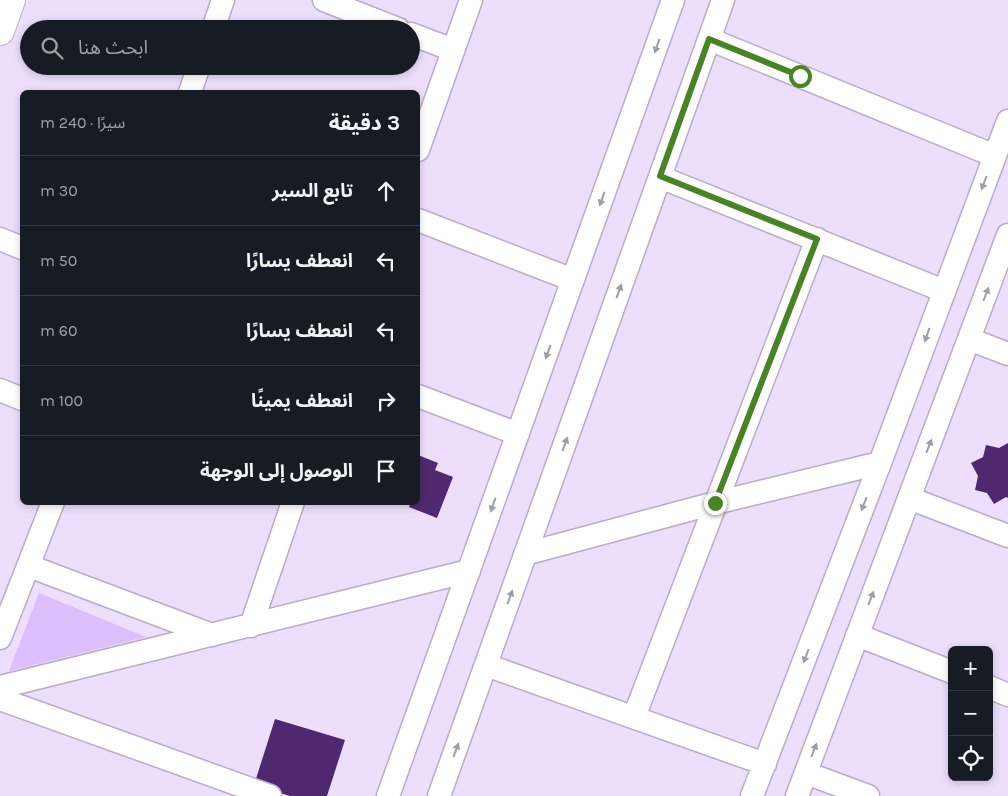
<!DOCTYPE html>
<html lang="ar">
<meta charset="utf-8">
<style>
body{margin:0;font-family:Karla,"Noto Sans Arabic",sans-serif;background:#20242c;color:#f1f3f6;direction:rtl}
.controls{position:absolute;right:15px;bottom:15px;display:grid;overflow:hidden;border-radius:8px;box-shadow:0 2px 8px #0003}
.controls button{width:45px;height:45px;display:grid;place-items:center;padding:0;border:0;border-bottom:1px solid #363941;background:#171b24;color:#f1f3f6;font:25px sans-serif}
.stop{position:absolute;width:15px;height:15px;margin:-11px;border:4px solid #478524;border-radius:50%;background:#fff}
.stop.end{background:#478524;border-color:#fff;box-shadow:0 1px 5px #0008}
.list{margin:0;padding:0;list-style:none}
h2{display:flex;justify-content:space-between;align-items:center;height:65px;margin:0;padding:0 20px;font-size:21px}
h2 small{font-size:16px;font-weight:400;color:#9ea1a6}
.list li{display:grid;grid-template-columns:32px 1fr auto;gap:15px;align-items:center;box-sizing:border-box;height:70px;padding:0 20px;border-top:1px solid #363941}
.list b{display:block;font-size:19px;white-space:nowrap}
.list em{font-size:16px;font-style:normal;color:#9ea1a6}
.icon{flex:none;width:28px;height:28px;fill:none;stroke:currentColor;stroke-width:2;stroke-linecap:round;stroke-linejoin:round}
.map{position:relative;flex:none;width:1008px;height:796px;overflow:hidden;direction:ltr}
.search{position:absolute;background:#171b24;box-shadow:0 2px 8px #0003;left:20px;top:20px;width:400px;height:55px;display:flex;align-items:center;gap:12px;box-sizing:border-box;padding:0 18px;border-radius:28px;color:#9ea1a6;font-size:19px}
.panel{position:absolute;background:#171b24;box-shadow:0 2px 8px #0003;left:20px;top:90px;width:400px;height:415px;border-radius:8px;direction:rtl}
.map>svg:first-child{display:block}
.green{fill:#ddbefc}
.building{fill:#50286f}
.lines{fill:none;stroke-linecap:round;stroke-linejoin:round}
.minor-casing{stroke:#baacc9;stroke-width:25}
.major-casing{stroke:#baacc9;stroke-width:30}
.minor{stroke:#fff;stroke-width:22}
.major{stroke:#fff;stroke-width:28}
.oneway{fill:#9f9da1}
.route{stroke:#478524;stroke-width:6}
</style>
<div class="map">
<svg width="1008" height="796" viewBox="0 0 1008 796">
<rect width="100%" height="100%" fill="#eddefc"/>
<!-- green -->
<path class="green" d="M39,593L146,637L9,671Z"/>
<!-- building -->
<path class="building" d="M1008,443V498L1006,497L994,504L987,493L975,490L978,476L971,463L983,457L986,445L999,448Z
M418,455L438,463L435,470L453,477L437,518L409,507L411,502H418Z
M275,719L345,740L327,796H290L254,785Z"/>
<g class="lines">
<defs>
<path id="minor" d="M324,0L398,29
M213,29L223,0
M411,34L453,50
M709,39L995,156
M190,92L199,66
M418,150L471,0
M660,177L944,291
M418,220L573,280
M0,239L22,248
M969,339L1008,354
M0,390L22,399
M418,396L518,434
M909,498L1008,536
M525,554L715,503L880,463
M29,566L212,635
M251,626L293,502
M857,635L952,672
M0,638L53,502
M486,665L765,764
M0,687L469,571
M989,687L1008,695
M0,699L270,796
M634,717L817,239
M806,773L868,796
M388,796L673,0
M439,796L723,0
M752,796L880,463L1008,121
M797,796L1008,235"/>
<path id="major" d="M0,31L11,0"/>
</defs>
<!-- minor casing -->
<use href="#minor" class="minor-casing"/>
<!-- major casing -->
<use href="#major" class="major-casing"/>
<!-- minor -->
<use href="#minor" class="minor"/>
<!-- major -->
<use href="#major" class="major"/>
</g>
<!-- one-way arrows -->
<defs><path id="oneway-solid" d="M-6-.8H1V-3.2L6.5 0L1 3.2V.8H-6Z" transform="scale(1.25)"/></defs>
<g class="oneway">
<use href="#oneway-solid" transform="translate(657 46) rotate(110)"/>
<use href="#oneway-solid" transform="translate(984 183) rotate(111)"/>
<use href="#oneway-solid" transform="translate(602 199) rotate(110)"/>
<use href="#oneway-solid" transform="translate(619 291) rotate(-70)"/>
<use href="#oneway-solid" transform="translate(986 294) rotate(-69)"/>
<use href="#oneway-solid" transform="translate(927 335) rotate(110)"/>
<use href="#oneway-solid" transform="translate(548 352) rotate(110)"/>
<use href="#oneway-solid" transform="translate(565 444) rotate(-70)"/>
<use href="#oneway-solid" transform="translate(929 446) rotate(-69)"/>
<use href="#oneway-solid" transform="translate(864 504) rotate(111)"/>
<use href="#oneway-solid" transform="translate(493 505) rotate(110)"/>
<use href="#oneway-solid" transform="translate(510 597) rotate(-70)"/>
<use href="#oneway-solid" transform="translate(871 598) rotate(-69)"/>
<use href="#oneway-solid" transform="translate(806 656) rotate(111)"/>
<use href="#oneway-solid" transform="translate(456 750) rotate(-70)"/>
<use href="#oneway-solid" transform="translate(814 750) rotate(-69)"/>
</g>
<g class="lines">
<!-- route -->
<path class="route" d="M715,503L817,239L660,176L709,39L800,76"/>
</g>
</svg>
<div class="controls">
<button>+</button>
<button>−</button>
<button><svg class="icon" aria-label="locate" viewBox="0 0 24 24"><circle cx="12" cy="12" r="6"/><path d="M12 2v4M12 18v4M2 12h4M18 12h4"/></svg></button>
</div>
<div class="stop" style="left:800px;top:76px"></div>
<div class="stop end" style="left:715px;top:503px"></div>
<div class="search"><svg class="icon" aria-label="search" viewBox="0 0 24 24"><circle cx="10" cy="10" r="6"/><path d="M15 15l6 6"/></svg>ابحث هنا</div>
<section class="panel">
<h2>3 دقيقة<small>سيرًا · 240 m</small></h2>
<ul class="list">
<li><svg class="icon" aria-label="ahead" viewBox="0 0 24 24"><path d="M12 20V5M6 11l6-6 6 6"/></svg><div><b>تابع السير</b></div><em>30 m</em></li>
<li><svg class="icon" aria-label="left" viewBox="0 0 24 24"><path d="M17 20v-9H6M10 6l-5 5 5 5"/></svg><div><b>انعطف يسارًا</b></div><em>50 m</em></li>
<li><svg class="icon" aria-label="left" viewBox="0 0 24 24"><path d="M17 20v-9H6M10 6l-5 5 5 5"/></svg><div><b>انعطف يسارًا</b></div><em>60 m</em></li>
<li><svg class="icon" aria-label="right" viewBox="0 0 24 24"><path d="M7 20v-9h11M14 6l5 5-5 5"/></svg><div><b>انعطف يمينًا</b></div><em>100 m</em></li>
<li><svg class="icon" aria-label="arrive" viewBox="0 0 24 24"><path d="M6 21V4h12l-3 4 3 4H6"/></svg><div><b>الوصول إلى الوجهة</b></div></li>
</ul>
</section>
</div>
